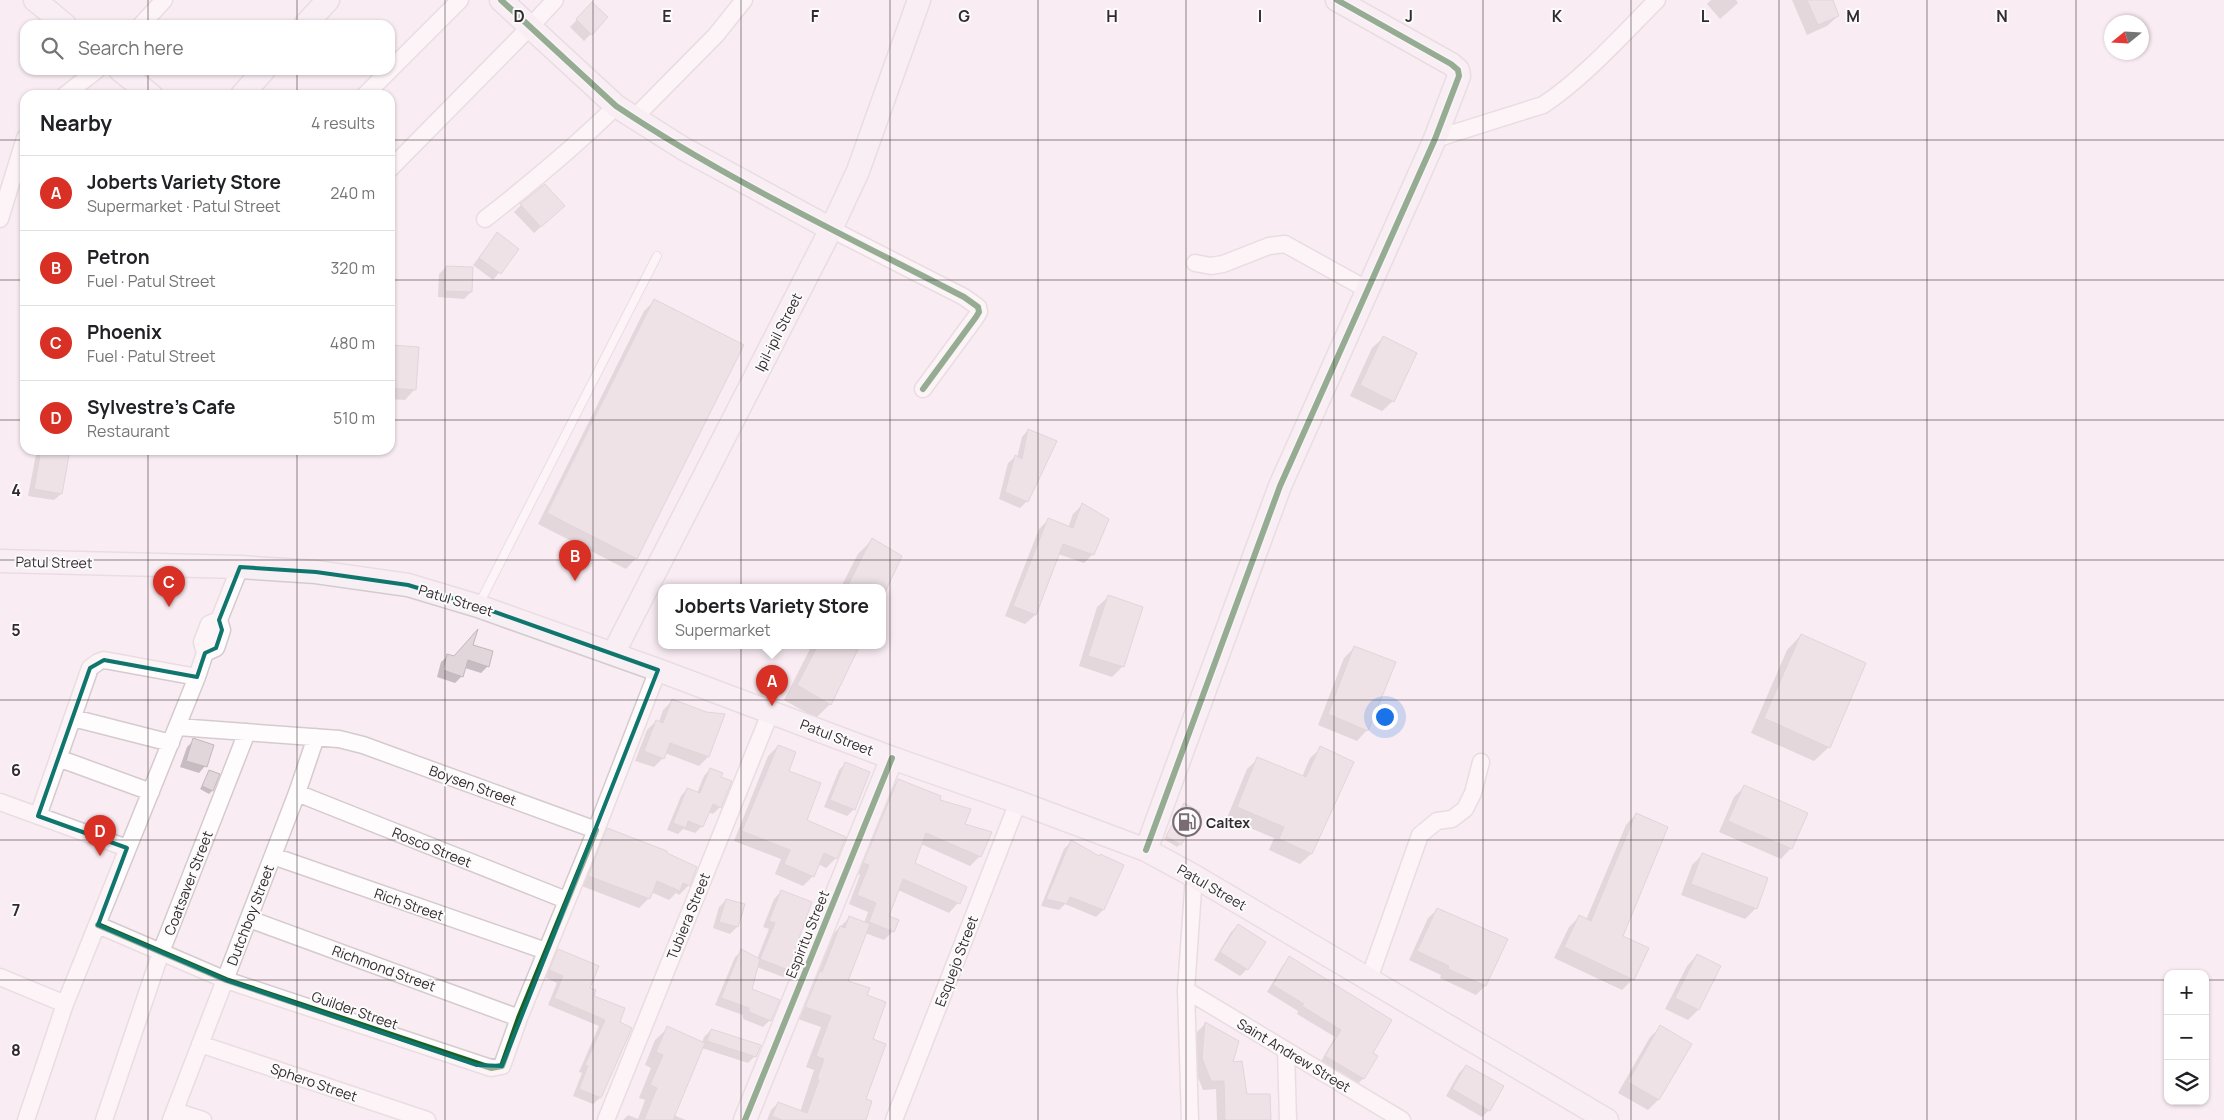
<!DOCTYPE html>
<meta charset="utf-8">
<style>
body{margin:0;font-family:Manrope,sans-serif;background:#f2f2f2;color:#202124}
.controls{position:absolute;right:15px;bottom:15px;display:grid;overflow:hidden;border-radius:10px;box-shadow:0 1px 4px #0004}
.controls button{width:45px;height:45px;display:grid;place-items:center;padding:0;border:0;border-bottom:1px solid #e0e0e0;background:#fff;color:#202124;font:25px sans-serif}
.compass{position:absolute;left:2104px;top:15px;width:45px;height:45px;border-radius:50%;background:#fff;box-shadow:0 1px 4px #0004;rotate:252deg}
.you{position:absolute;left:1384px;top:716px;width:18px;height:18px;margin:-12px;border:4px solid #fff;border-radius:50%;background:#1a73e8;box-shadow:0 0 0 8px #1a73e833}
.badge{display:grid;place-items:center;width:32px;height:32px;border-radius:50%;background:#d93025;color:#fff;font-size:16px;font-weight:700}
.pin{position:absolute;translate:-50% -41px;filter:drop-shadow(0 1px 2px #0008)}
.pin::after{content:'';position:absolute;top:26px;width:18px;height:15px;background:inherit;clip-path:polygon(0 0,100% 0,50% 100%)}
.popup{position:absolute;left:658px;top:584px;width:228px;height:65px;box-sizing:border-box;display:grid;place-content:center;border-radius:10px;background:#fff;filter:drop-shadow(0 1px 4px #0005);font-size:16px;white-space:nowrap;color:#757577}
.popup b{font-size:19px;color:#202124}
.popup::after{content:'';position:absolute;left:50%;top:100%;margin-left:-10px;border:10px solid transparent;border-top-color:#fff}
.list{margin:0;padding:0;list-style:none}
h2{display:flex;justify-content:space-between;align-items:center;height:65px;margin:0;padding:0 20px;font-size:21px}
h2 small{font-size:16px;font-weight:400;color:#757577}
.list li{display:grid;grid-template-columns:32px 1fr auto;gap:15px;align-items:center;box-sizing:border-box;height:75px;padding:0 20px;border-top:1px solid #e0e0e0}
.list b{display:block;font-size:19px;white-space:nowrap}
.list p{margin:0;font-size:16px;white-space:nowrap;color:#757577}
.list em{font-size:16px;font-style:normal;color:#757577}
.icon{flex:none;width:28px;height:28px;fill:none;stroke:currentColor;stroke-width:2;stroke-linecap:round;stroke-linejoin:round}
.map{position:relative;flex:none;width:2224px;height:1120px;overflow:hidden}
.search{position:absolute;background:#fff;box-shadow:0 1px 4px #0004;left:20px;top:20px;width:375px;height:55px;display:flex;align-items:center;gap:12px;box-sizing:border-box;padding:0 18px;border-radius:15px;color:#757577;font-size:19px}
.panel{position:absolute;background:#fff;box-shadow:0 1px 4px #0004;left:20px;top:90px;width:375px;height:365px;border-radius:15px}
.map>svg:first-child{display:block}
.shadow{fill:#0003}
.building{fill:#e1d6d9;stroke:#c4b8bc}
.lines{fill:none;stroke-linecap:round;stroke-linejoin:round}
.lane-casing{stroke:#d5cbcf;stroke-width:10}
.street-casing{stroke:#d5cbcf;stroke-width:19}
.secondary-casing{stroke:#d5cbcf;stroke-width:25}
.lane{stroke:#fefcfd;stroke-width:8}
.street{stroke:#fefcfd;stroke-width:16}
.secondary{stroke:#f6f0f5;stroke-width:22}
.cycleway-casing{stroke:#fbfbfb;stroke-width:9}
.cycleway{stroke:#1b5e20;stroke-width:6}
.marked{fill:none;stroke:#0f766e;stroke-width:4;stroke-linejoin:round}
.grid{fill:none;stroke:#34292e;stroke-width:1;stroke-opacity:0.55}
.labels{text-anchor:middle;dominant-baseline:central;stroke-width:4;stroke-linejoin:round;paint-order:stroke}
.street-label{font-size:14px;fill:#34292e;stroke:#fbfbfb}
.poi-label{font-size:14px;font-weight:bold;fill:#34292e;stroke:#fbfbfb;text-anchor:start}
.grid-label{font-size:16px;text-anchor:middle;font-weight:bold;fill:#34292e;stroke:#fbfbfb;stroke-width:4;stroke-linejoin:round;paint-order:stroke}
</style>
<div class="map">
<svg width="2224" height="1120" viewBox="0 0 2224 1120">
<rect width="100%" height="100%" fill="#f9ecf2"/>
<!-- shadow -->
<path class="shadow" d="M1711,0H1736L1738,3L1720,19L1707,4Z
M1792,0H1831L1838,16L1827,26L1807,35Z
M585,11L591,34L584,41L570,27Z
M521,205L556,213L534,233L514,212Z
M497,234L518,249L493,280L473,265Z
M446,267L471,292L464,299L438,297L439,274Z
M654,301L636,558L626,569L538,524L644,311Z
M1383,338L1393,401L1382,411L1350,396L1372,348Z
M390,346L415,389L405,400L390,399Z
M1028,430L1056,442L1027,501L1020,508L999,499L1008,463L1015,457L1017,458L1022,437Z
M40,450H59L61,494L54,500L28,496L36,454Z
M1082,505L1093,554L1084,563L1058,554L1035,615L1025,624L1005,616L1039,529L1048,520L1068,528L1073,514Z
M872,540L901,557L882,596V587H841L858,554Z
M1108,597L1123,666L1112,677L1079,666L1097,607Z
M1801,635L1829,747L1814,761L1751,733L1787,650Z
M471,645L488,666L481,673L465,668L462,676L455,683L437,677L441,662L448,656L454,657Z
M812,645H859L830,704L816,718L784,700Z
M1355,647L1367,730L1357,741L1318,725L1344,658Z
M672,701L706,714L723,715L708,757L699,766L665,753L663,758L654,767L635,761L647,730L656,721L659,722L663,710Z
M194,740L205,766L199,773L180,767L187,747Z
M778,746L805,821L836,858L826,868L818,864L813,876L803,886L775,874L781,859L734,841L768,756Z
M1321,748L1352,762L1311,854L1300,864L1269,850L1274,838L1227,818L1247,769L1258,759L1302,777L1310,758Z
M846,763L854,809L847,816L824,807L839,770Z
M710,769L720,777V807L713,814L708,812L702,826L695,833L683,829L678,834L667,830L681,796L687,789L697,793L704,776Z
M210,771L212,791L209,794L200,789Z
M898,780L938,800L963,825L980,856L970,866L921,844L913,864L966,888L958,903L949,913L898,890L887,917L893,931L884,940L865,933L847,982L866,996L872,1040L864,1099V1120H767L771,1110L778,1103L800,1112L814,1070L806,1067L821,1027L795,1018L829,938L849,918L864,923L868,912L849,904L860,875L855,873L889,790Z
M1744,787L1791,848L1781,859L1719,832L1734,797Z
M1184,805L1180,844L1177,847L1164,839Z
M1636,814L1621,936L1633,979L1622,990L1554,958L1569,927L1579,917L1586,920L1626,825Z
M608,830L665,854L689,885L679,895L676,893L669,900L651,892L649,898L639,908L579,885L598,840Z
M1071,842L1099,857L1123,865L1103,910L1096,917L1065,904L1059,910L1041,906L1064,849Z
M1703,854L1756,908L1745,919L1681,895L1692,865Z
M781,892L793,950L789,970L783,977L757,967L751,990L770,1020L763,1027L743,1019V1015L715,1005L735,957L742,951L757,959L769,929L763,927L774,899Z
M726,900L743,905L737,927L730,934L713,928L719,907Z
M1438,909L1485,986L1476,995L1440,978L1441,975L1409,960L1428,918Z
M1238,926L1264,942L1247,969L1240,976L1214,960L1231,932Z
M558,951L589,988L592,997L618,1023L600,1098L593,1104L573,1096L582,1073L579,1072L599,1026L548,1005L557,983L544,977L552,957Z
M1697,955L1719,966L1698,1010L1688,1020L1665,1009L1687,966Z
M1290,958L1371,1053L1376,1056L1363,1079L1356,1085L1320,1063L1335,1037L1297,1014L1298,1011L1267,992L1283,965Z
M1205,1024L1231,1063L1246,1096L1270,1120H1217L1216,1089L1203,1090L1194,1067L1197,1032Z
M1661,1027L1690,1044L1658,1100L1648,1110L1618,1093L1650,1037Z
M668,1028L702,1043L704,1037L711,1030L755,1056L748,1063L702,1048L673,1115L686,1120H623L628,1115L638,1119L645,1100L639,1098L651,1068L645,1065L655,1040Z
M1466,1066L1489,1110L1482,1117L1446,1096L1459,1073Z"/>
<!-- building -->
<path class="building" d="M1807,0H1833L1839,16L1818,25Z
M592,2L608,17L592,35L576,19Z
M545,184L565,206L541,227L520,204Z
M497,232L519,249L501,274L479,258Z
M446,266L473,267L472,292L445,291Z
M654,299L744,345L637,559L547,513Z
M1383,336L1417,353L1394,402L1360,385Z
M390,345L419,347L416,390L390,388Z
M1028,429L1057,441L1028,502L1005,492L1015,455L1022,459Z
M41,450H70L62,494L34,489Z
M1082,503L1109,519L1094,555L1063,544L1036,615L1013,606L1048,518L1073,528Z
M872,538L902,556L882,599V587H847Z
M1108,595L1143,607L1124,667L1088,656Z
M478,629L473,645L493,651L489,667L468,660L463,677L443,670L447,654L454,656Z
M1801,634L1866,663L1830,748L1764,718Z
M818,645H860L831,705L797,685Z
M1354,646L1396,662L1368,731L1328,714Z
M672,699L706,712L725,714L709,757L670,743L664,759L644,751L656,720L663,723Z
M193,738L214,745L207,767L186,761Z
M778,745L796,752L789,771L821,783L807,820L846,837L837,859L824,853L814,877L784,864L790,850L742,831Z
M1320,746L1354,762L1312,854L1279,839L1284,827L1237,807L1257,757L1306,777Z
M845,762L870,772L855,810L830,800Z
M710,768L723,773L721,777L732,781L721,808L713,804L703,827L688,821L686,828L673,823L687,788L700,793Z
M209,770L220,774L213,791L202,786Z
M898,779L941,796L940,800L971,809L965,824L992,832L981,857L926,833L915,863L967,887L960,904L903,879L889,916L899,920L894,932L869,922L876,903L857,895L869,865L863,863Z
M1744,785L1808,813L1792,849L1728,821Z
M1184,803L1200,812L1181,845L1166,836Z
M1636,813L1668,827L1623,936L1649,948L1634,980L1564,947L1579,915L1591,921Z
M607,828L667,851V853L697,867L690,886L683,883L680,891L657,881L650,899L588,876Z
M1071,840L1099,856L1100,854L1124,865L1104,910L1070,897L1067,904L1046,899Z
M1702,853L1768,878L1757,909L1691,884Z
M781,890L812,902L795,949L799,951L791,971L760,959L775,923L769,921Z
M726,899L745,904L738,927L719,922Z
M1437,908L1508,939L1486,986L1448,969L1449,966L1417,951Z
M849,916L870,924L848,981L870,988L867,995L886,1002L873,1039L886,1044L866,1099L872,1101L866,1120H782L772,1116L778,1102L807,1113L819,1080L817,1079L824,1059L816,1056L831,1016L805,1007L820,971L822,972L840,926L845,928Z
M1238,924L1266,942L1248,970L1220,952Z
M558,949L599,966L590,988L596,990L594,996L625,1008L620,1022L632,1028L601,1098L579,1089L588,1066L585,1065L605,1020L554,998L563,976L549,970Z
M741,949L760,959L752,989L780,1000L771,1021L749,1012V1008L721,998Z
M1697,954L1721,966L1699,1010L1675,998Z
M1289,956L1392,1020L1373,1053L1378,1056L1364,1079L1325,1056L1341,1030L1302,1006L1304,1004L1273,985Z
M1205,1022L1239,1041L1233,1062L1242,1061L1247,1094H1270L1271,1120H1225L1224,1081H1211L1202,1058Z
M1660,1025L1692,1044L1659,1100L1628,1082Z
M667,1026L705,1043L673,1120H644L657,1088L650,1085L663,1055L656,1052Z
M711,1029L761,1045L756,1057L707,1041Z
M1466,1065L1504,1086L1490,1111L1452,1089Z"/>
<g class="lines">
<defs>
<path id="lane" d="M479,604L657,256"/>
<path id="street" d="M141,25L164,0
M65,95L97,70
M365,95L460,0
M634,118L716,35L744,0
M1435,139L1543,105C1583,79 1623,34 1657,0
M390,169L530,27L555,0
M0,219L25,138
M485,219C531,183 575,147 616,106
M831,229L964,297L978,307L979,312L976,317L923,389
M1195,263L1211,266L1223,264L1269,246L1285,244L1368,290
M205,653L216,648L222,630L219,620L240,567
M73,718L171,743
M178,727L339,739L363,745L596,830L658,670
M58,758L151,792
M297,793L566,900
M0,802L127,848
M38,816L90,668L98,662L104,660L197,677
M273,856L546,951
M249,919L519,1018
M98,925L226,980L491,1068L502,1066L519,1018L596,830
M0,977L65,1004
M1369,979L1420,835L1437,821L1452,819L1465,809L1473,793L1481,762
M1186,990L1402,1120
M200,1044L427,1120
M1286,1050L1288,1120
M175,1111L203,1120
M26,1120L65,1004L197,677L205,653L202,642L209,624L219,620
M104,1120L161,952L247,732
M171,1120L297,793L316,737
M606,1120L771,711
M894,1120L1018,802
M1190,1120L1186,990L1194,876"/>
<path id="secondary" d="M35,0L65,25
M501,0L616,106L684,149L831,229
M305,25L328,0
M120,70L151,95
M242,95L264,70
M0,561L240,567L316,572L408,585L478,606L658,670L892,758L1018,802L1146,850L1194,876L1607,1120
M613,654L831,229L858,171L919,0
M1146,850L1280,486L1435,139L1459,76L1458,70L1451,64L1337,0
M745,1120L892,758"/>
</defs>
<!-- lane casing -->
<use href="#lane" class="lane-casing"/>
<!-- street casing -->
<use href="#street" class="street-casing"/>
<!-- secondary casing -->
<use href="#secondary" class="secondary-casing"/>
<!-- lane -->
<use href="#lane" class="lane"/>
<!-- street -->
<use href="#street" class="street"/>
<!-- secondary -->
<use href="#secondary" class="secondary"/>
<defs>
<path id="cycleway" d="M501,0L616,106C725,179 848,237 964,297L978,307L979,312L976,317L923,389
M1146,850L1280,486L1435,139L1459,76L1458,70L1451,64L1337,0
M98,925L226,980L491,1068L502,1066L519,1018L596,830
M745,1120L892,758"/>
</defs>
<!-- cycleway casing -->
<use href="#cycleway" class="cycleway-casing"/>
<!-- cycleway -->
<use href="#cycleway" class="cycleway"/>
</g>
<!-- marked area -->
<path d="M0 0H2224V1120H0ZM240,567L316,572L408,585L478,606L658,670L502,1066L477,1065L226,980L98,925L127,848L38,816L90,668L104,660L197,677L205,653L216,648L222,630L219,620Z" fill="#f9ecf2" fill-opacity=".55" fill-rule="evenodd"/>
<path class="marked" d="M240,567L316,572L408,585L478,606L658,670L502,1066L477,1065L226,980L98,925L127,848L38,816L90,668L104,660L197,677L205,653L216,648L222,630L219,620Z"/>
<!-- grid -->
<path class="grid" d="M148,0V25M297,0V25M445,0V1120M593,0V1120M741,0V1120M890,0V1120M1038,0V1120M1186,0V1120M1334,0V1120M1483,0V1120M1631,0V1120M1779,0V1120M1927,0V1120M2076,0V1120M148,70V95M297,70V95M0,140H25M390,140H2224M0,280H25M390,280H2224M0,420H25M390,420H2224M148,450V1120M297,450V1120M0,560H2224M0,700H2224M0,840H2224M0,980H2168M2205,980H2224"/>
<!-- icons -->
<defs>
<symbol id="fuel-ring" viewBox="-11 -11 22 22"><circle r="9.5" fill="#fbfbfb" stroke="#796d73" stroke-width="1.5"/><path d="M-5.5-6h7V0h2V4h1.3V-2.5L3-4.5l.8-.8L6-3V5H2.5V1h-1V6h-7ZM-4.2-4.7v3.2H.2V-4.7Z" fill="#796d73"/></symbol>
</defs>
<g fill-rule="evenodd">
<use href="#fuel-ring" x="1171" y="806" width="32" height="32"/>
</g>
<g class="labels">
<!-- street labels -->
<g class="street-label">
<text transform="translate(778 332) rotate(-63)">Ipil-ipil Street</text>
<text transform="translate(54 562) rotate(1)">Patul Street</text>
<text transform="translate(456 600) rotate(17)">Patul Street</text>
<text transform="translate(837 737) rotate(21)">Patul Street</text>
<text transform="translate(473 785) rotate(20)">Boysen Street</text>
<text transform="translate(432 847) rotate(22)">Rosco Street</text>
<text transform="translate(188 883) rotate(-69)">Coatsaver Street</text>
<text transform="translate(1212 887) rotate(30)">Patul Street</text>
<text transform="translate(409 904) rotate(19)">Rich Street</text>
<text transform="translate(250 915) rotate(-69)">Dutchboy Street</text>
<text transform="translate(688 916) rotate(-68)">Tubiera Street</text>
<text transform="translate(807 934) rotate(-68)">Espiritu Street</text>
<text transform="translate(956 961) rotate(-69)">Esquejo Street</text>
<text transform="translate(384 968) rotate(20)">Richmond Street</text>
<text transform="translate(355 1010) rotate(19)">Guilder Street</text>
<text transform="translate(1294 1055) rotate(31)">Saint Andrew Street</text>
<text transform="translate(314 1082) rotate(19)">Sphero Street</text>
</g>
<!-- poi labels -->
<g class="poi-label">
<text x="1206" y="822">Caltex</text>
</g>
</g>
<g class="grid-label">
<text x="519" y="22">D</text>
<text x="667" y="22">E</text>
<text x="815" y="22">F</text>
<text x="964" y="22">G</text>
<text x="1112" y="22">H</text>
<text x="1260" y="22">I</text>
<text x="1409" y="22">J</text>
<text x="1557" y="22">K</text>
<text x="1705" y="22">L</text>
<text x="1853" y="22">M</text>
<text x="2002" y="22">N</text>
<text x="16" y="496">4</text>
<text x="16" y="636">5</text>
<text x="16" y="776">6</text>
<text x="16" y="916">7</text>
<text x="16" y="1056">8</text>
</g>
</svg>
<div class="controls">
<button>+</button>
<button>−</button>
<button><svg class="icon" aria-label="layers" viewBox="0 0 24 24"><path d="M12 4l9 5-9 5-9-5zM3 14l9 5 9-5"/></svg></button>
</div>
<svg class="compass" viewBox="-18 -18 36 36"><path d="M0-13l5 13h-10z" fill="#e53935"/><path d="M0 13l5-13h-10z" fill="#757577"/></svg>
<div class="you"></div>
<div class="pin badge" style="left:772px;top:706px">A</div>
<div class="popup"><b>Joberts Variety Store</b>Supermarket</div>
<div class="pin badge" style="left:575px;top:581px">B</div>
<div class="pin badge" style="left:169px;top:607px">C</div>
<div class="pin badge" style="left:100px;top:856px">D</div>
<div class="search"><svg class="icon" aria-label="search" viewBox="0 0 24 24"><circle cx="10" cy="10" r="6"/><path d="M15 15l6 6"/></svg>Search here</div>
<section class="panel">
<h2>Nearby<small>4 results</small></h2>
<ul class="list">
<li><span class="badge">A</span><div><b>Joberts Variety Store</b><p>Supermarket · Patul Street</p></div><em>240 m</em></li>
<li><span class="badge">B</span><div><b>Petron</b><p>Fuel · Patul Street</p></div><em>320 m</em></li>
<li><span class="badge">C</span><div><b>Phoenix</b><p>Fuel · Patul Street</p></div><em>480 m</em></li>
<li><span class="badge">D</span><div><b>Sylvestre's Cafe</b><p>Restaurant</p></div><em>510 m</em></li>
</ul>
</section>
</div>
